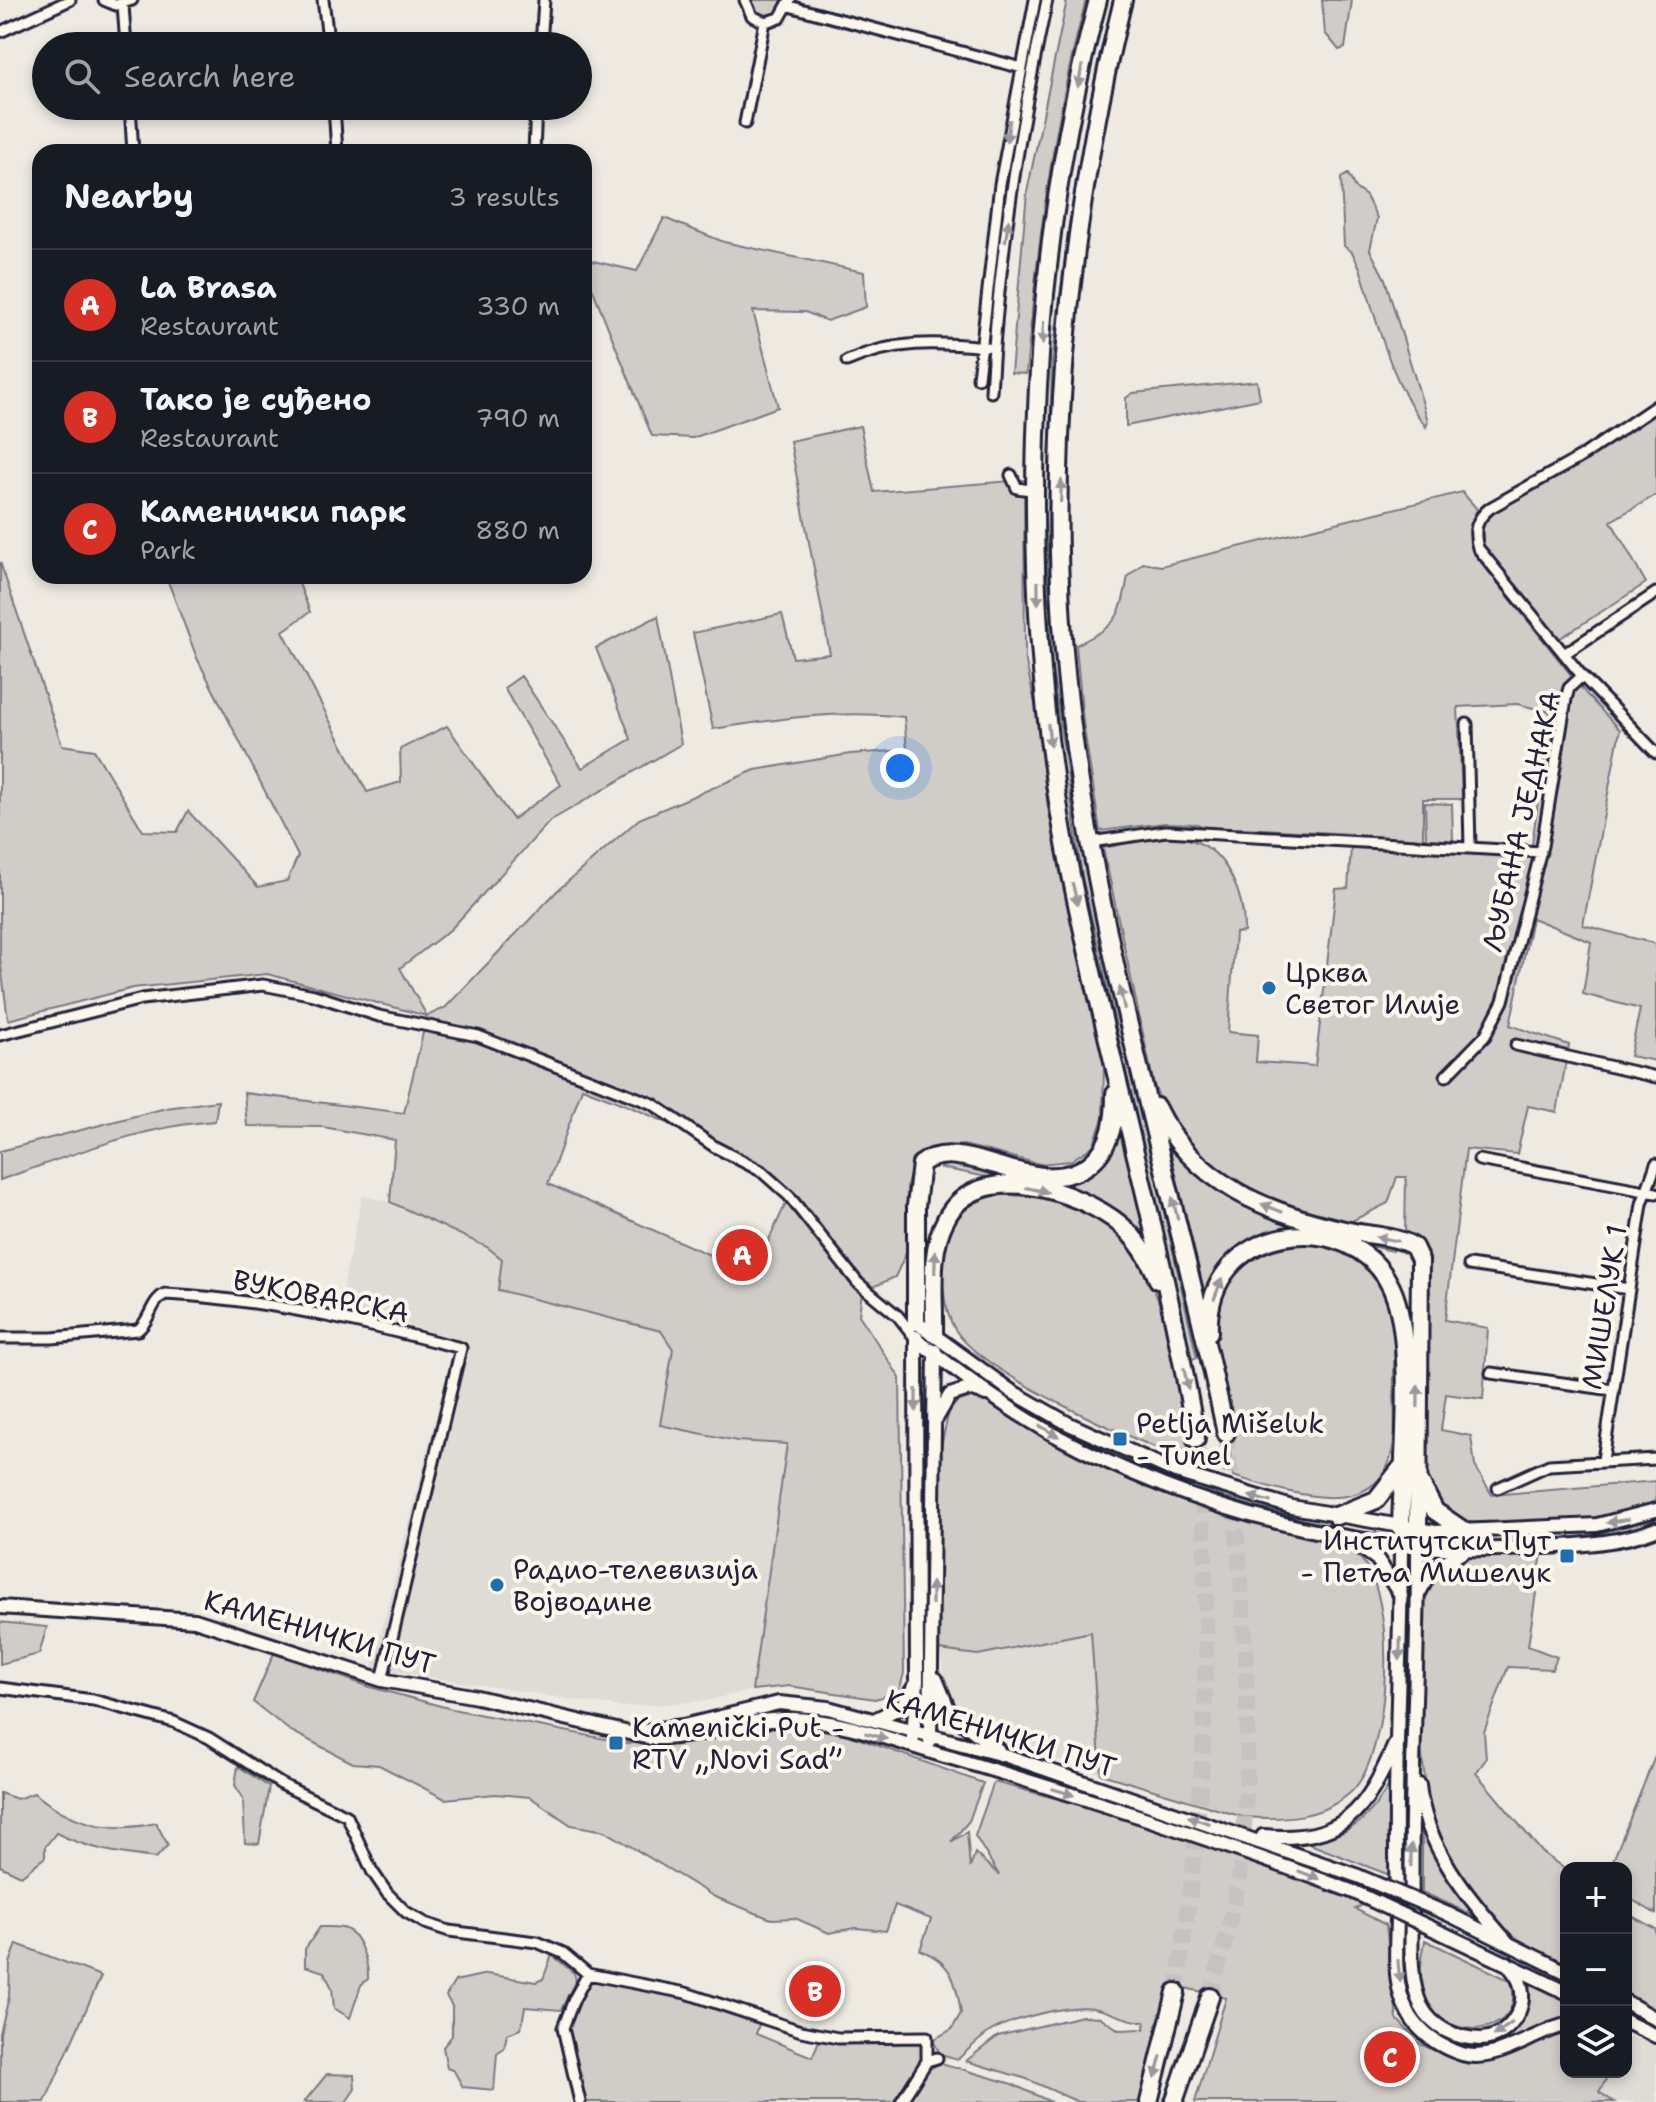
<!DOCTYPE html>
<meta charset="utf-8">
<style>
body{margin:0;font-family:"Shantell Sans",sans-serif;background:#20242c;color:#f1f3f6}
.controls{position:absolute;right:24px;bottom:24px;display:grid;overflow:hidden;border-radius:16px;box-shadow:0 4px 12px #0003}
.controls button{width:72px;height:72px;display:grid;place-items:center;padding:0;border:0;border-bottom:2px solid #363941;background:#171b24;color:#f1f3f6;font:40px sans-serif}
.you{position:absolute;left:900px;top:768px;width:28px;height:28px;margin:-20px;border:6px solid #fff;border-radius:50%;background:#1a73e8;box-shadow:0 0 0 12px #1a73e833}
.badge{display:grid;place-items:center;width:52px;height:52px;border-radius:50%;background:#d93025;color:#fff;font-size:26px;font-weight:700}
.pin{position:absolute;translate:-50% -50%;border:4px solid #fff;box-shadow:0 2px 8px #0006}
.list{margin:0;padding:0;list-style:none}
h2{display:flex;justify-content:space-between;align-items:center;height:104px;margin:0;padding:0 32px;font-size:34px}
h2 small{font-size:26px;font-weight:400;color:#9ea1a6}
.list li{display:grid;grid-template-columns:52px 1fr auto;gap:24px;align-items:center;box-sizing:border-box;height:112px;padding:0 32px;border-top:2px solid #363941}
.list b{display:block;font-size:30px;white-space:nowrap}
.list p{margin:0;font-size:26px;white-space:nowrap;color:#9ea1a6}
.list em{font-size:26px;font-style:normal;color:#9ea1a6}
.icon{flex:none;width:44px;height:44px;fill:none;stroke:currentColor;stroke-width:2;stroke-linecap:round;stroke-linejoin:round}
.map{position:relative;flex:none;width:1656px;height:2102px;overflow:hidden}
.search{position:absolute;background:#171b24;box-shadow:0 4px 12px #0003;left:32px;top:32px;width:560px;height:88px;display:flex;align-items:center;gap:20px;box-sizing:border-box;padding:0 28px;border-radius:44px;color:#9ea1a6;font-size:30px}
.panel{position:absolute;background:#171b24;box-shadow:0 4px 12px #0003;left:32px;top:144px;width:560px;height:440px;border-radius:24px}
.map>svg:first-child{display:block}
.built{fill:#dfdbd5}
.green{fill:#d0cdc9;stroke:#797882;stroke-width:2;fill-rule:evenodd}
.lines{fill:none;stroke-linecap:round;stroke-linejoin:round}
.highway-tunnel{stroke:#c5c2c1;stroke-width:16;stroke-dasharray:16 8;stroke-linecap:butt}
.street-casing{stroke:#22223b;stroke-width:15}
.secondary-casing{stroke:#22223b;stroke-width:18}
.highway-casing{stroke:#22223b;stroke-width:22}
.street{stroke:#fbf7ec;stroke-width:9}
.secondary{stroke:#fbf7ec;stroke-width:12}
.highway{stroke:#fbf7ec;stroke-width:16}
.secondary-bridge-casing{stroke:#22223b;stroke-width:18;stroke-linecap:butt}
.secondary-bridge{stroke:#fbf7ec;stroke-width:12}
.oneway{fill:#99979c}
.poi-dot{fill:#1f6fb2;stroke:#fbf7ec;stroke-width:3}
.labels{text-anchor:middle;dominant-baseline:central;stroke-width:8;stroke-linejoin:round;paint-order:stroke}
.street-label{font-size:28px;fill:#22223b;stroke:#fbf7ec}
.poi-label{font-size:28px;fill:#22223b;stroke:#fbf7ec;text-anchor:start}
</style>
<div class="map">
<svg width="1656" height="2102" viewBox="0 0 1656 2102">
<rect width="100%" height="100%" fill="#eeeae2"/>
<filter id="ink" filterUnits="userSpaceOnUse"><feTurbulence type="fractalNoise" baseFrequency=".0125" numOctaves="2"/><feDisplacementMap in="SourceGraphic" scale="16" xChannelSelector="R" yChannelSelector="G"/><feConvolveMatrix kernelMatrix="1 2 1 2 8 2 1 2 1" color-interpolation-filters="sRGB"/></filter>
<g filter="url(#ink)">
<!-- built -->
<path class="built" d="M362,1196L390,1202L487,1247L502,1259L499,1290L661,1331L737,1441L787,1444L752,1690L705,1701L620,1707L372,1668L456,1338L339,1308Z
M1091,1632L1101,1774L1006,1744L970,1724L955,1708L945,1680L939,1650L978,1655Z
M1630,2036L1656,2046V2102H1614L1598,2092L1610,2072H1626V2043Z"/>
<!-- green -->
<path class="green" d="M748,0H787L785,10L768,19L756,16Z
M1067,0H1086C1053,122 1037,249 1026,374L1011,373L1027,192Z
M1114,0H1119L1102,63L1053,551L1056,668L1088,873L1197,1358L1191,1359L1082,876L1052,670L1047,552L1052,362L1069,224L1098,62Z
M1322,0H1352L1345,48L1339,50L1325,33Z
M1348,174L1355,188L1366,196L1377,218L1370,250L1385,279L1428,421L1426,427C1390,381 1378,324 1360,268L1352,252L1344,246L1341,178Z
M664,218L724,242L864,272L866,307L827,321L805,312L753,311L778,407L693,438L652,436L584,268V259L637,271Z
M1257,381L1260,399L1126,426V398L1133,393Z
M1656,413V495L1611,521L1646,583L1559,639L1483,545V524L1495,512L1586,460Z
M860,426L874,492L1024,480L1025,658L1036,708L1048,808L1104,1063L1103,1118L1093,1146L1070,1161L1040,1164L964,1145L928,1149L915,1156L907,1186V1251L895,1277L862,1292L859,1315L900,1378L904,1673L899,1692L875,1699L789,1686L752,1690L787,1444L737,1441L660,1425L673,1349L661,1331L498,1290L502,1259L487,1247L390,1202L395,1140L323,1127L247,1126L244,1093L404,1113L427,1016L267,974L133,988L8,1020L0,958V562L62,745L94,750L143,831L177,832L188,811L258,887L287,881L298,856L197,658L166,576H296L310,612L283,631L367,792L401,782L400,749L447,726L513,819L561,785L504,688L521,676L582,768L631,739L596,648L658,616L681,744L550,821L451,929L400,968L427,1016L445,1008L557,891L639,819L755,770L850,754L907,750L904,717C840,709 777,719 713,729L693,633L782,614L793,658L830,654L790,441ZM582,1088C654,1115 730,1146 787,1201L753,1274L548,1184Z
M1462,492L1477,509L1469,529L1473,552L1587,695L1620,730L1583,925L1656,944V1061L1630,1056L1640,1009L1583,994L1591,942L1532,918L1510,1025L1569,1045L1557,1112L1528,1106L1517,1154L1466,1149L1445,1320L1488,1328L1483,1399L1446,1394L1441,1430L1471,1436L1475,1466L1492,1495L1656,1481V1503L1615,1516L1508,1524L1464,1522L1437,1504L1423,1480L1429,1253L1421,1243L1405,1235L1406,1177H1397L1388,1203L1348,1223L1281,1207L1258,1197L1197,1157L1163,1107L1154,1085L1103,848C1129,843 1165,833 1191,840C1228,850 1245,898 1244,932L1235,933L1228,1032L1258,1035L1256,1062L1315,1066L1336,889L1348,888L1352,834L1243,828L1215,831L1197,824L1165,823L1100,831L1083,722L1076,645C1117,625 1120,620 1128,576L1143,563L1161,566ZM1517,704L1550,712L1532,845L1423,842V799H1462L1458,707Z
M1425,803L1452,804L1453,841L1426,839Z
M218,1101L215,1121C142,1126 69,1156 0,1180V1151L166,1108Z
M1121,1119L1149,1249L1114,1212L1090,1197L941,1168L942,1163C1010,1176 1102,1215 1121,1119Z
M1170,1150L1218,1191L1258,1211L1394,1245L1393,1251L1300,1230L1265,1233L1218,1266L1205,1295Z
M997,1195C1168,1194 1167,1329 1190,1460C1137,1443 986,1376 956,1331C943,1311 939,1270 945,1247C953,1216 966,1203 997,1195Z
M1277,1242C1311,1243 1355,1241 1378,1273C1398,1299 1394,1343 1394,1374C1393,1397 1397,1424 1393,1447C1379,1528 1282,1490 1233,1476L1213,1325L1219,1291L1241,1262Z
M921,1368L927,1369L928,1709H923Z
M996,1388C1104,1453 1208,1496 1333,1522L1332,1526C1211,1500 1099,1457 994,1391Z
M972,1397C1001,1405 1022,1421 1049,1434C1114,1464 1182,1495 1250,1520C1284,1533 1330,1530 1358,1556C1399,1593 1391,1753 1352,1791C1323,1819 1281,1820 1243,1817L1101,1774L1091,1632L978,1655L939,1650L940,1451L949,1411L957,1402Z
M1656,1519L1652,1525L1611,1535L1481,1543L1480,1538L1610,1530Z
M1471,1553H1542L1528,1646L1557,1657L1552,1669L1508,1667L1484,1732L1486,1759L1476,1773L1542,1852L1566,1870V1965L1507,1933L1460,1873L1437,1831L1428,1802L1418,1727V1611L1433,1574Z
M1406,1603H1410L1407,1950L1431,2027C1465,2047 1478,2047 1514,2033L1530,2001L1526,1978L1566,1999V2019C1535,2025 1517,2039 1489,2047C1447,2059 1419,2021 1405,1988Z
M0,1622L47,1627L39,1654L0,1664Z
M274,1653L370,1687L452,1709L626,1743L674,1744L789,1721L832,1729L983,1783L969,1821L951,1842L967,1832L970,1868L975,1853L999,1875L975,1836L994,1782L1174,1830L1366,1903L1355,1909L1386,1925L1397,2019L1420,2044L1446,2056L1476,2063L1566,2031V2072H1610L1599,2092L1614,2102H1195L1226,1998L1169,1984L1140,2102H1078L1027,2079L966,2061L998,2036L1082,2016L1100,2017L1119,2030L1144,2029L1145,2022C1124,2021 1112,2011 1093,2008C1069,2004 1011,2019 991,2031C979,2039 968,2050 958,2059L940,2054L933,2040L952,2029L961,2013C956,1981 952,1962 920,1950L931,1919L895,1905L886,1931L856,1928L829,1933L795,1918L771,1919L715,1897L605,1831L571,1825L530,1797L495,1794L445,1799L379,1765L353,1763L289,1730L253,1702Z
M1656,1754V1914L1626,1896V1868H1610Z
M238,1766L269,1787L259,1844L245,1843L243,1798L235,1785Z
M1390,1784L1392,1876L1307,1843C1352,1834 1366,1822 1390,1784Z
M0,1793L17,1799L34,1793C71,1823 109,1834 156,1823L168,1845L156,1858C121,1854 88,1849 56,1833L45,1847V1857L21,1876L0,1866Z
M1422,1822L1449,1877L1480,1918L1422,1892Z
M1626,1913L1656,1929V2015L1626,1997Z
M320,1927C327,1927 339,1926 346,1929C360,1935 369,1965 368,1979L361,1985L350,2018L334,2008L332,1988L324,1972L305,1966V1949Z
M1425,1940L1511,1981C1528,2041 1436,2045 1422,1990C1418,1974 1423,1955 1425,1940Z
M17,1944L101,1976L45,2102H0V2033L9,1997L10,1963Z
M552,1955L574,1973L576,1980L561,2010L525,2007L521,2029L507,2034L504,2048L497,2053L494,2090L463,2087L454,2071L447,2068L443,2047L452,2036V2006L446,1996L455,1981L487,1974L536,1982L543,1979Z
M590,1979L683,1997L760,2021L756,2034L812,2057L819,2041L874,2044L919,2041C934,2056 902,2085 896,2102H586L568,2029Z
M941,2063L1012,2084L1051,2102H908C916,2086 923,2069 941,2063Z
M327,2074L354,2075L355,2089L346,2102H304Z"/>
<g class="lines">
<!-- highway-tunnel -->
<path class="highway-tunnel" d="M1176,1992C1205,1810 1216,1621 1196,1439
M1210,1997C1222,1952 1236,1906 1241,1860C1256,1717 1242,1575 1226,1433"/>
<defs>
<path id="street" d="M104,0L116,5L132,0
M323,0L329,46
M745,0L752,16L765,22L780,18L790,0
M123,5L126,46
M789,6L1022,68
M0,32L70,0
M541,46L544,0
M130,106L133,152
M334,106L337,152
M745,123L765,22
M534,152L536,106
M847,361C894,340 936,342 986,347
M978,378L1000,184L1035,0
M991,392C998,261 1019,129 1047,0
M1656,406L1579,458L1490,508C1476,519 1473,531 1478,548L1582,676L1656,753
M1011,475L1017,488L1037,491
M1564,654L1656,593
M1467,724L1470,847
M1091,842L1166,831L1541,852
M0,1035L142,999L263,985L314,995L379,1016L478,1036L653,1104L715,1147L761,1171L789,1196L858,1283L898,1316L916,1339
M1516,1045L1656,1077
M1446,1076L1485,1036L1503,1001L1542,846L1566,699L1569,688L1582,676
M1479,1160L1656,1193
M1469,1265L1629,1289
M0,1338H52L138,1330C151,1320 150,1302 165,1294C266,1299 363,1323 461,1348L382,1680
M1491,1373L1613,1390
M1603,1460L1642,1204L1656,1164
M1498,1488L1549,1465L1656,1459
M0,1688L93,1700L174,1722L209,1738L281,1784L347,1816L372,1871L387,1893L406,1912L425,1923L449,1931L537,1942L563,1953L588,1974L686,1993L801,2031L838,2038L927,2037V2061
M580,2102L563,2028L574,1999L588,1974
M901,2102L927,2061L937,2058"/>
<path id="secondary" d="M916,1322L1011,1391L1069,1424L1176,1472L1292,1507L1435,1532L1597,1525L1656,1510
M916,1339C958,1372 1004,1407 1051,1433C1193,1511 1367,1558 1530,1548C1573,1545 1615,1545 1656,1529
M936,1419L950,1395L969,1389L986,1394
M1401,1537C1401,1659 1393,1780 1397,1902C1398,1933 1392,1969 1402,1999C1412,2027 1434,2045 1462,2054C1496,2064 1533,2032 1566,2025
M1349,1539L1377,1559L1401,1596
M1418,1539C1419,1662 1409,1786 1412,1910C1412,1940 1408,1978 1421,2006C1432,2028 1457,2039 1481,2039C1508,2038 1529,2008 1520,1983C1518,1976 1511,1969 1507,1963
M1418,1595L1431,1571L1464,1551
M0,1607L195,1620L382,1680L477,1697L650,1738C698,1740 744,1718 793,1719C846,1720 901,1744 952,1758C1088,1798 1221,1842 1354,1892
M936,1679L950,1713L998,1750
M874,1720L901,1707L916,1684
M643,1731L683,1726L779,1703L828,1708L1007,1756L1358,1876
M913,1738L917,1681L916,1337
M930,1741L935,1351
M1419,1785C1425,1847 1468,1898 1508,1943
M1263,1836C1344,1843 1366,1811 1396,1742
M1448,1914L1566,1972
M1444,1934L1566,1992
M1626,2002L1656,2019
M1626,2022L1656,2036"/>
<path id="highway" d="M1098,0C1024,275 1015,601 1072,880C1110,1067 1165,1250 1196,1439
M1123,0C1066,230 1041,490 1072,726C1103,966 1177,1197 1226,1433
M1156,1107C1193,1184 1270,1214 1349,1231C1369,1236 1397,1235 1414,1247L1420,1260L1418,1530
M916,1322V1206L921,1164C963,1131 1041,1206 1092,1162C1112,1144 1115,1119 1115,1094
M1209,1332C1204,1222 1352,1204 1391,1287C1416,1338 1402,1467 1401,1528
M934,1333C935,1296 928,1252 946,1219C978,1157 1080,1191 1121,1225C1138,1240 1150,1259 1158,1280
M1420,1482L1435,1511L1466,1532
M1336,1516L1376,1500L1401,1468
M1149,2102L1176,1992
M1174,2102L1210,1997"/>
</defs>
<!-- street casing -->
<use href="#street" class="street-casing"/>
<!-- secondary casing -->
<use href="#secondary" class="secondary-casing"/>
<!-- highway casing -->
<use href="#highway" class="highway-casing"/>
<!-- street -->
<use href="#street" class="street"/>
<!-- secondary -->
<use href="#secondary" class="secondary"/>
<!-- highway -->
<use href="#highway" class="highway"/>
<defs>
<path id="secondary-bridge" d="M1358,1876L1448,1914
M1354,1892L1444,1934"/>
</defs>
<!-- secondary-bridge casing -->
<use href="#secondary-bridge" class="secondary-bridge-casing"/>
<!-- secondary-bridge -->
<use href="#secondary-bridge" class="secondary-bridge"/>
</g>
<!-- one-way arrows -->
<defs><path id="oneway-solid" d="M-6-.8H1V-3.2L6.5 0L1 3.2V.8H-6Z" transform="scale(2)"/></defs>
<g class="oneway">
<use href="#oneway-solid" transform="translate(1080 76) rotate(101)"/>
<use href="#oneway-solid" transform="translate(1008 131) rotate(99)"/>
<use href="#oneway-solid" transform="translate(1007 231) rotate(-81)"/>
<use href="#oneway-solid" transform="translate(1043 333) rotate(93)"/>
<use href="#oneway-solid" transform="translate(1061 491) rotate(-88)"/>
<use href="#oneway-solid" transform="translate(1038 593) rotate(89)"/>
<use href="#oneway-solid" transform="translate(1049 735) rotate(84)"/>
<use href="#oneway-solid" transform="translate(1075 894) rotate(77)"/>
<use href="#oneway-solid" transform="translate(1122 998) rotate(-102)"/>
<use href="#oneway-solid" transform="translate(1037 1190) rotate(12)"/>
<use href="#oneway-solid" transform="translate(1175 1208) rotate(-104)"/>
<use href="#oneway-solid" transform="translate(1272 1208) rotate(-158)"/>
<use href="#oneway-solid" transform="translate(1387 1239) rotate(-169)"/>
<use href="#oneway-solid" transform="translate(935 1262) rotate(-89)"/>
<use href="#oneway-solid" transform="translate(1218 1289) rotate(-69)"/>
<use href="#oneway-solid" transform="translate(1186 1379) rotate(79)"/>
<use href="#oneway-solid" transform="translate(1418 1396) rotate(-89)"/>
<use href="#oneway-solid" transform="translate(916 1400) rotate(90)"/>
<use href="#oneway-solid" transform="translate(1049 1431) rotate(30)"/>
<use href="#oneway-solid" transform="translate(1260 1499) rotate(-164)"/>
<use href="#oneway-solid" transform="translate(1618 1521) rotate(170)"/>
<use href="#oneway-solid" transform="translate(932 1593) rotate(-90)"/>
<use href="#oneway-solid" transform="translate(1400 1649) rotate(91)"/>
<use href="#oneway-solid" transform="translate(876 1736) rotate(16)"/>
<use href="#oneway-solid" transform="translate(1063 1792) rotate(17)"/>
<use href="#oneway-solid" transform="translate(1199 1820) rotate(-162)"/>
<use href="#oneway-solid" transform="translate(1411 1855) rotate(-89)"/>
<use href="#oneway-solid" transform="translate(1309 1875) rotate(21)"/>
<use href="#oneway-solid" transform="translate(1399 1971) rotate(84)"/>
<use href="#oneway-solid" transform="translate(1503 2029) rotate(145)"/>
<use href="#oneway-solid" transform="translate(1158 2067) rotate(105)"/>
</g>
</g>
<!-- markers -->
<g class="poi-dot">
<circle cx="1269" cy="988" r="8"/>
<rect x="1112" y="1431" width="16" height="16" rx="4"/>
<rect x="1559" y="1548" width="16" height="16" rx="4"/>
<circle cx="497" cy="1585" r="8"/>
<rect x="608" y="1735" width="16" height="16" rx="4"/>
</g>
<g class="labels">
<!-- street labels -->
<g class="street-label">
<text transform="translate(1521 821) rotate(-77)">ЉУБАНА ЈЕДНАКА</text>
<text transform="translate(321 1296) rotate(11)">ВУКОВАРСКА</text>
<text transform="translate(1604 1307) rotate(-81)">МИШЕЛУК 1</text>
<text transform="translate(320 1632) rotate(16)">КАМЕНИЧКИ ПУТ</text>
<text transform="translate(1001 1733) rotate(17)">КАМЕНИЧКИ ПУТ</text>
</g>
<!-- poi labels -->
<g class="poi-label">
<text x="1285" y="972">Црква<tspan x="1285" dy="32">Светог Илије</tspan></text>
<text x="1136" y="1423">Petlja Mišeluk<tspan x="1136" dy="32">- Tunel</tspan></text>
<text x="1551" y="1540" text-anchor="end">Институтски Пут<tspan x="1551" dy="32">- Петља Мишелук</tspan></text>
<text x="513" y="1569">Радио-телевизија<tspan x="513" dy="32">Војводине</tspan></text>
<text x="632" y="1727">Kamenički Put -<tspan x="632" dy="32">RTV „Novi Sad”</tspan></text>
</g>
</g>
</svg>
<div class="controls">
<button>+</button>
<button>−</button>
<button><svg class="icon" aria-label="layers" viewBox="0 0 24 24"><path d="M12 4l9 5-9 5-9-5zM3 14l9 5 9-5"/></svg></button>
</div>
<div class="you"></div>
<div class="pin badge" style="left:742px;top:1255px">A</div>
<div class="pin badge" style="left:815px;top:1991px">B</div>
<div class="pin badge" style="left:1390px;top:2057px">C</div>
<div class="search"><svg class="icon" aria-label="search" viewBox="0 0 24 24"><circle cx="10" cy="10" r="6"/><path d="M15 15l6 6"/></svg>Search here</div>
<section class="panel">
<h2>Nearby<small>3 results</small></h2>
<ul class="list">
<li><span class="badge">A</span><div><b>La Brasa</b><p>Restaurant</p></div><em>330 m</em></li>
<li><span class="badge">B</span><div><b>Тако је суђено</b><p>Restaurant</p></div><em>790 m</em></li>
<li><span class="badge">C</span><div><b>Каменички парк</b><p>Park</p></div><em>880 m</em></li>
</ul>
</section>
</div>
